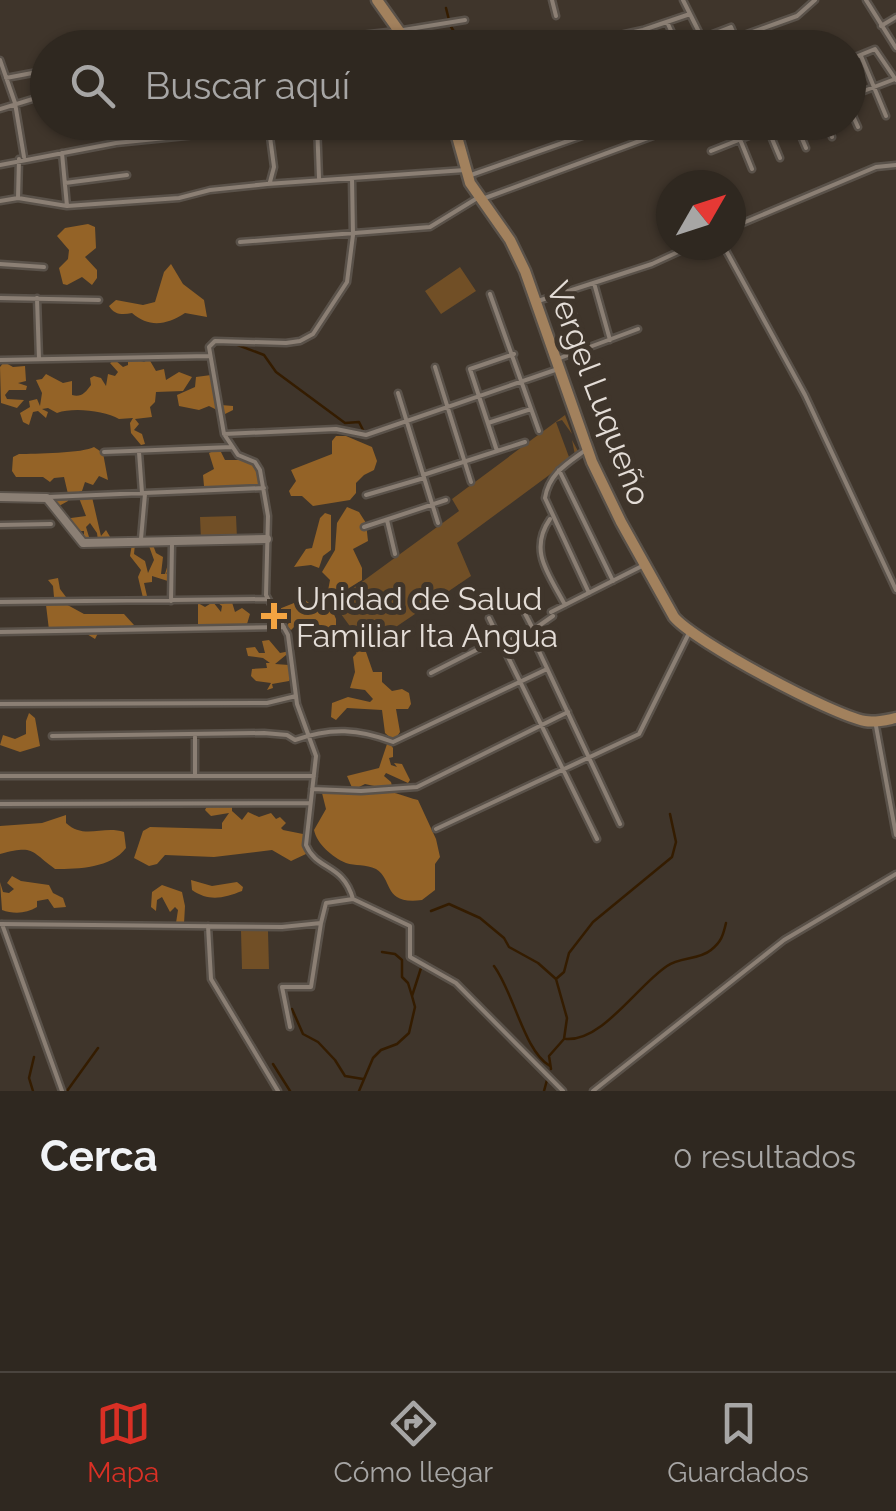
<!DOCTYPE html>
<html lang="es">
<meta charset="utf-8">
<style>
body{margin:0;font-family:Raleway,sans-serif;background:#373029;color:#f1f3f6}
.compass{position:absolute;left:656px;top:170px;width:90px;height:90px;border-radius:50%;background:#2f2820;box-shadow:0 2px 8px #0004;rotate:51deg}
.list{margin:0;padding:0;list-style:none}
h2{display:flex;justify-content:space-between;align-items:center;height:130px;margin:0;padding:0 40px;font-size:42px}
h2 small{font-size:32px;font-weight:400;color:#a7a6a5}
.icon{flex:none;width:55px;height:55px;fill:none;stroke:currentColor;stroke-width:2;stroke-linecap:round;stroke-linejoin:round}
.map{position:relative;flex:none;width:896px;height:1091px;overflow:hidden}
.search{position:absolute;background:#2f2820;box-shadow:0 2px 8px #0004;left:30px;right:30px;top:30px;height:110px;display:flex;align-items:center;gap:25px;box-sizing:border-box;padding:0 35px;border-radius:55px;color:#a7a6a5;font-size:38px}
.sheet{height:280px;background:#2f2820}
nav{display:flex;justify-content:space-around;align-items:center;box-sizing:border-box;height:140px;border-top:2px solid #4a443e;background:#2f2820;font-size:28px;color:#a7a6a5}
nav a{display:grid;justify-items:center;gap:5px}
nav .on{color:#d93025}
.map>svg:first-child{display:block}
.green{fill:#714f26}
.forest{fill:#946327}
.lines{fill:none;stroke-linecap:round;stroke-linejoin:round}
.stream{stroke:#341c00;stroke-width:2.5}
.street-casing{stroke:#5a524a;stroke-width:9}
.secondary-casing{stroke:#5a524a;stroke-width:12}
.primary-casing{stroke:#5a524a;stroke-width:15}
.street{stroke:#8b7f74;stroke-width:4}
.secondary{stroke:#8b7f74;stroke-width:8}
.primary{stroke:#a2815d;stroke-width:10}
.poi-dot{fill:#f3a442;stroke:#3f352b;stroke-width:4}
.labels{text-anchor:middle;dominant-baseline:central;stroke-width:10;stroke-linejoin:round;paint-order:stroke}
.street-label{font-size:32px;fill:#e4ddd7;stroke:#3f352b}
.poi-label{font-size:32px;fill:#e4ddd7;stroke:#3f352b;text-anchor:start}
</style>
<div class="map">
<svg width="896" height="1091" viewBox="0 0 896 1091">
<rect width="100%" height="100%" fill="#3f352b"/>
<!-- green -->
<path class="green" d="M460,267L476,291L441,314L425,291Z
M565,415L572,434L562,420L556,422L569,457L575,455L572,440L579,453L457,543L471,576L356,654L357,636L333,603L459,511L452,499Z
M236,516L237,538L201,540L200,517Z
M241,931H268L269,969H242Z"/>
<!-- forest -->
<path class="forest" d="M88,224L95,227L96,248L85,257L97,270V278L92,285L82,277L67,285L63,284L59,268L68,259L69,250L57,236L65,228Z
M171,264L183,284L204,300L207,317L185,313C167,325 149,328 132,313C123,315 114,315 109,306L116,300L143,305L155,302L164,272Z
M135,359L144,362L149,359L156,371L164,369L166,380L179,372L192,377L183,391L156,392L155,402L150,407L152,417L135,419L139,424L134,430L142,434L145,444L141,445L131,433L130,423L133,418L119,419C105,411 74,407 57,413L48,408L42,409L48,412L46,418L38,411L33,412L29,425L23,422L20,413L30,407L29,401L37,399L40,406L42,393L36,380L42,379L46,374L63,383L72,381V395C81,398 86,392 91,385L90,378L94,376L101,378L106,386L108,374L115,376L118,372L110,363L115,360L123,367L128,365V360Z
M4,362L13,367L25,366L26,381L18,383L27,386L26,390H9L5,395L7,399L24,400L17,408L1,403L0,367Z
M211,375L217,382L214,389L221,405L233,406V410L225,414L221,407L217,410L209,406L199,410L179,406L177,395L195,387L196,377Z
M336,436H346L372,447L377,461L374,470L364,475L356,483V493L350,500L313,506L302,496H291L289,491L296,481L291,470L332,454V441Z
M94,447L103,453L108,480L99,476L93,485L85,482L82,491L69,495L68,501L59,506L55,505V498L68,494L64,477L54,478L50,482L43,477H16L12,471L13,457L19,454C34,454 84,453 94,447Z
M219,448L225,460H252L260,470L263,483L250,487L204,486L203,475L214,469L209,453Z
M92,497L101,536L106,530L112,540L102,538L98,541L97,533L90,523L86,527L89,537L84,539V531H77L70,522L71,518L86,516L79,498Z
M347,507L359,512L366,523L368,541L353,549L362,568V580L328,601L336,619V634L318,624L314,631L310,628L303,631L296,625L291,630L287,626L290,621H284L279,609L304,599L309,603L305,613L316,610L319,605L317,596H327L330,580L322,572L335,550L337,523Z
M325,513L331,515V550L323,556L319,568L311,565L294,567L306,549L312,548L320,518Z
M132,544H135L134,554L145,561L148,573L154,560L149,546L153,545L156,553L163,557L161,574H165L168,564L173,569L166,573L171,577V582L152,576V582L144,583L147,596L144,602L138,577L141,570L130,556Z
M58,578L60,589L66,597L62,602L84,614H124L134,625L122,629L114,627L104,633L100,629L95,639L82,631L49,630L46,605L61,601L54,597L53,586L48,580Z
M231,599L235,612L242,608L250,614L247,624L226,627L198,625V603L205,607L213,602L221,612L222,606L218,603L223,604Z
M269,640L280,653L290,651V656L286,655L275,664L289,665L293,672L289,681L272,684L273,688L267,690L271,683L256,681L251,676L252,669L267,668L266,663H270L263,658L248,656L246,648L255,647L259,653H265L262,641Z
M360,650L366,652L373,672H382V682L392,691L402,689L409,693L411,704L408,709H396L400,732L394,741L385,733L382,710L347,708L336,720L331,717L332,703L348,697L370,702L373,699L365,690L350,688L355,672L353,657Z
M29,713L35,718L40,746L20,752L0,745L3,735L15,739L26,734V721Z
M388,741L393,748V757L389,758L391,765L397,767L394,763L402,764L410,780L408,783L386,773L384,776L391,782L393,790L365,784L353,790L347,776L379,768Z
M337,788C349,800 354,792 368,790C383,787 403,796 418,800L436,839L440,857L435,864V890L422,900C382,905 394,880 376,869C366,864 355,866 346,863C332,857 317,844 314,830L326,809L322,793Z
M208,804L232,805V811L242,820L248,812L259,817L271,813L276,819L280,817L286,823L281,828L283,830L303,834L306,854L291,861L272,850L214,857L165,855L157,864L149,866L134,858L143,831L150,827L222,829V823L229,813L211,816L205,810Z
M66,815V823C84,840 103,825 124,832L126,848C111,868 79,869 55,869C30,851 35,845 0,854V826L42,823Z
M12,876L21,881L49,885L53,893L63,898L66,907L54,908L48,899L37,901V907C26,914 13,914 2,910L0,882L3,892L9,893L14,889L7,883Z
M191,880L212,886L237,882L243,887L242,891C224,898 209,902 192,890Z
M162,885L182,892L185,906L184,924L176,923L178,910L175,907L170,912L162,897L157,900L156,911L151,907L152,892Z"/>
<g class="lines">
<!-- stream -->
<path class="stream" d="M446,8L449,20
M450,25L464,48
M235,344L264,355L276,372L345,423L359,422L363,430
M431,911L449,904L480,918L504,938L509,947L538,963L556,979L567,1018L564,1039L549,1056L551,1069
M382,952L395,954L402,960V977L408,983L412,996
M494,966C514,993 524,1051 550,1066
M556,979L564,972L569,953L593,922L672,857L676,842L670,814
M292,1009L303,1034L318,1042L335,1060L345,1076L363,1079
M566,1039C603,1041 637,986 667,966C680,957 699,960 711,950C721,942 723,936 726,923
M273,1064L290,1091
M33,1091L29,1078L34,1057
M67,1091L98,1048
M359,1091L373,1058L381,1050L397,1044L409,1033L415,1007L412,996L421,968
M544,1091L547,1080"/>
<defs>
<path id="street" d="M552,0L556,16
M683,0L707,48
M866,0L896,48
M667,22L679,48
M881,26L896,17
M736,38L797,16L815,0
M679,47L731,27L740,48
M242,48L397,31L465,20
M367,48L402,42
M561,48L643,30L690,14
M861,56L886,116
M0,60L15,103L24,157
M848,60L875,49L896,80
M6,78L48,70
M848,97L895,79
M848,105L858,127
M0,109L36,98H48
M268,122L274,167L270,182
M733,122L752,169
M765,122L780,158
M795,122L806,148
M826,122L832,137
M317,123L319,178
M711,151L784,122
M62,153L67,206
M19,159L18,198L67,206L179,198L210,190L267,184L465,170
M0,165L116,143L325,122
M471,175L622,122
M352,178L353,235L347,282L313,334L300,341L286,343L215,341L209,347L224,434L238,455L255,462L260,470L268,516L266,595L288,635L297,704L316,756L306,845C317,871 343,863 353,899
M65,183L127,175
M485,198L691,122
M0,201L18,198
M731,228L876,167L896,165
M240,242L430,227L479,197
M723,245L805,395L896,590
M0,264L44,267
M594,283L610,340
M566,291L584,349
M490,294L539,431
M0,298L99,300
M37,298L39,359
M538,301L652,264L693,245
M560,358L638,329
M0,360L210,356
M435,367L471,482
M398,393L438,523
M488,423L531,409
M224,434L336,429L366,435L558,369
M587,449C568,463 549,473 545,498L589,593
M497,451L470,369L514,354
M104,452L232,447
M139,452L142,493
M559,470L613,581
M423,475L525,442
M366,495L424,478
M49,497L264,488
M550,519C528,551 549,574 565,605
M387,520L395,554
M0,525L51,524
M364,527L446,500
M141,539L145,494
M517,598L533,629
M171,601L172,544
M0,602L267,599
M551,612L644,565
M489,618L597,839
M0,632L284,627
M530,632L620,824
M501,643L530,632L553,616
M431,673L498,639
M0,704L267,703L296,696
M876,726L896,835
M52,736L264,733L287,735L295,740C331,727 359,729 393,742L547,669
M195,737V776
M0,776H314
M312,789L361,791L417,787L568,712
M0,804L309,803
M436,829L639,734L688,635
M0,924L282,927L321,923L326,903L353,899L410,926V957L456,983L563,1091
M2,924L62,1091
M208,926L211,979L278,1091
M290,1027L282,987H311L321,923
M593,1091L784,940L896,874"/>
<path id="secondary" d="M0,497L47,498L83,543L267,539"/>
<path id="primary" d="M377,0L411,48
M453,122L470,183L510,240L525,271L592,462L621,522L674,617C695,642 832,715 865,721C876,723 886,720 896,718"/>
</defs>
<!-- street casing -->
<use href="#street" class="street-casing"/>
<!-- secondary casing -->
<use href="#secondary" class="secondary-casing"/>
<!-- primary casing -->
<use href="#primary" class="primary-casing"/>
<!-- street -->
<use href="#street" class="street"/>
<!-- secondary -->
<use href="#secondary" class="secondary"/>
<!-- primary -->
<use href="#primary" class="primary"/>
</g>
<!-- markers -->
<path class="poi-dot" d="M269 601h10v10h10v10h-10v10h-10v-10h-10v-10h10z"/>
<g class="labels">
<!-- street labels -->
<g class="street-label">
<text transform="translate(599 393) rotate(69)">Vergel Luqueño</text>
</g>
<!-- poi labels -->
<g class="poi-label">
<text x="296" y="598">Unidad de Salud<tspan x="296" dy="37">Familiar Ita Angua</tspan></text>
</g>
</g>
</svg>
<svg class="compass" viewBox="-18 -18 36 36"><path d="M0-13l5 13h-10z" fill="#e53935"/><path d="M0 13l5-13h-10z" fill="#a7a6a5"/></svg>
<div class="search"><svg class="icon" aria-label="search" viewBox="0 0 24 24"><circle cx="10" cy="10" r="6"/><path d="M15 15l6 6"/></svg>Buscar aquí</div>
</div>
<section class="sheet">
<h2>Cerca<small>0 resultados</small></h2>
<ul class="list">
</ul>
</section>
<nav>
<a class="on"><svg class="icon" aria-label="map" viewBox="0 0 24 24"><path d="M3 6l6-2 6 2 6-2v14l-6 2-6-2-6 2zM9 4v14M15 6v14"/></svg>Mapa</a>
<a><svg class="icon" aria-label="directions" viewBox="0 0 24 24"><path d="M12 3l9 9-9 9-9-9zM9 14v-3h6M13 9l2 2-2 2"/></svg>Cómo llegar</a>
<a><svg class="icon" aria-label="saved" viewBox="0 0 24 24"><path d="M7 4h10v16l-5-4-5 4z"/></svg>Guardados</a>
</nav>
